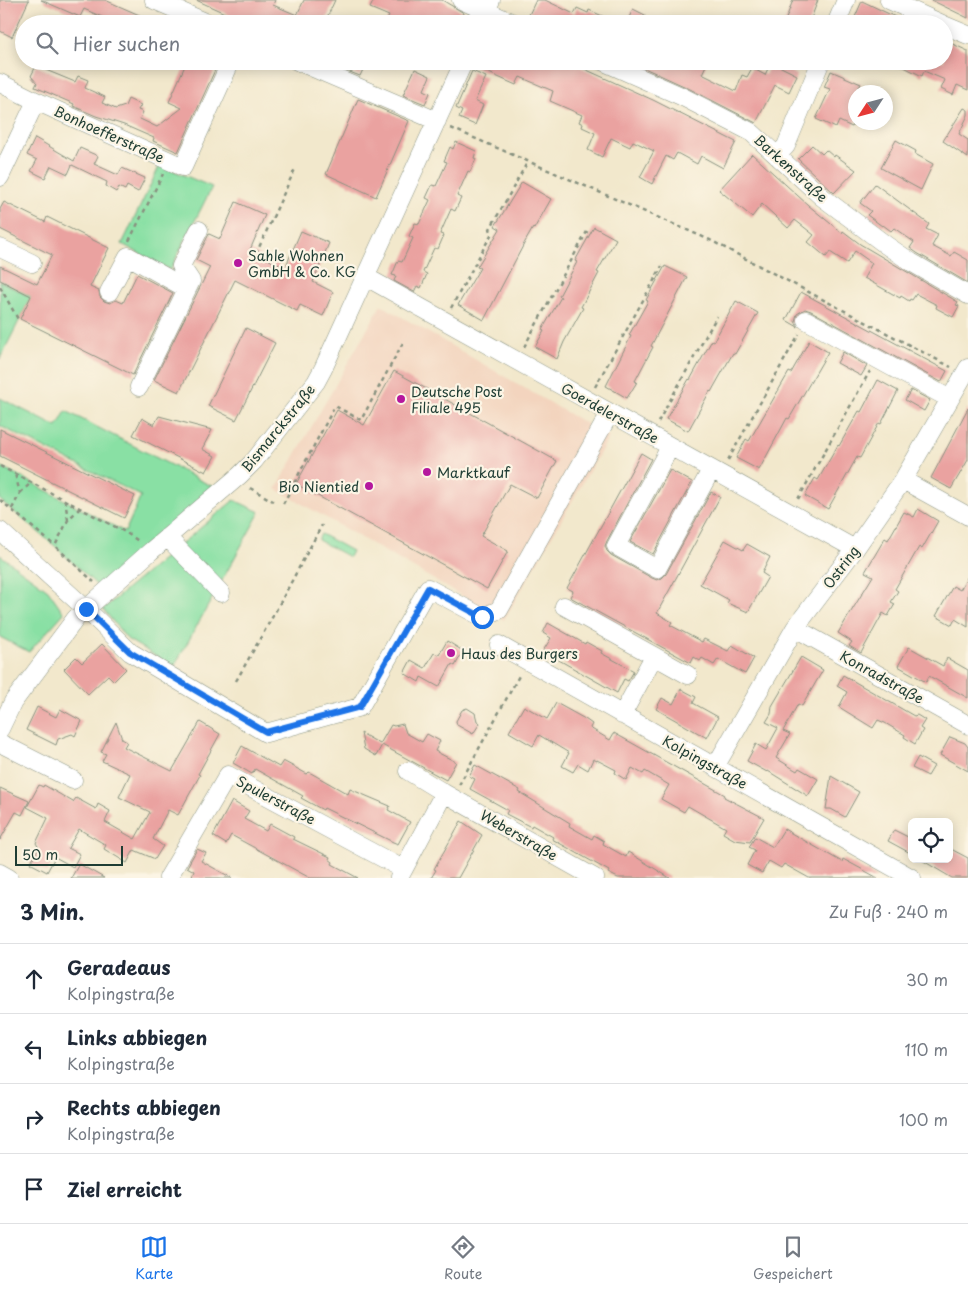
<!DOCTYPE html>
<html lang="de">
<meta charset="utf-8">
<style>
body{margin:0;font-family:"Playpen Sans",sans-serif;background:#f2f2f3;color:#1f2937}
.controls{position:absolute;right:15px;bottom:15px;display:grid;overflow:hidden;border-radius:8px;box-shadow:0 2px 12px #0003}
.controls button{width:45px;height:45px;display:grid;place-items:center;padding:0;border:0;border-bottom:1px solid #e0e1e3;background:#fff;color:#1f2937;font:25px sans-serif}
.compass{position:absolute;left:848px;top:85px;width:45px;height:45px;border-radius:50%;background:#fff;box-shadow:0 2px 12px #0003;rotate:234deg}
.scale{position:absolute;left:15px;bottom:12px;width:108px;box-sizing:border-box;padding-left:5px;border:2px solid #1f3d34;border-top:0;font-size:14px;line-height:18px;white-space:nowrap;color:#1f3d34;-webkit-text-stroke:4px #fcf5e5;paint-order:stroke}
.stop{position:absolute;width:15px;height:15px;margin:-11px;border:4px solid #1a73e8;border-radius:50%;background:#fff}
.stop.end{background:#1a73e8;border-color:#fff;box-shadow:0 1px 5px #0008}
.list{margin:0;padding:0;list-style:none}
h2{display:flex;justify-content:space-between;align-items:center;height:65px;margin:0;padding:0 20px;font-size:21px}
h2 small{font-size:16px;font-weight:400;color:#747a83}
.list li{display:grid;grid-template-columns:32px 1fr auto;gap:15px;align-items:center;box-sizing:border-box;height:70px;padding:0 20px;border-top:1px solid #e0e1e3}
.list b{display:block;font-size:19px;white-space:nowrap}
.list p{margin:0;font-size:16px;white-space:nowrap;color:#747a83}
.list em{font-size:16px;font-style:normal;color:#747a83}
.icon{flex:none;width:28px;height:28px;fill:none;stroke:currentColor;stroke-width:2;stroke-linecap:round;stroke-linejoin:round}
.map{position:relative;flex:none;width:968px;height:878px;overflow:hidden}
.search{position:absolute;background:#fff;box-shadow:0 2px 12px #0003;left:15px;right:15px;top:15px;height:55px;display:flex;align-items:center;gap:12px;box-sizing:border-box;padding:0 18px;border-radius:28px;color:#747a83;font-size:19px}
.sheet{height:345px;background:#fff}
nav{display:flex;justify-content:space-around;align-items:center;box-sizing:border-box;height:70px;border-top:1px solid #e0e1e3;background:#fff;font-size:14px;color:#747a83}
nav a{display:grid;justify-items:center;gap:2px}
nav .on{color:#1a73e8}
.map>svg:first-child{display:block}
.built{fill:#f3d4be}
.green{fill:#89e0a4;stroke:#548e6c}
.building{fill:#eaa2a0}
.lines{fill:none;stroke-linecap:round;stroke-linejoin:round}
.minor-casing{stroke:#889280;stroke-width:19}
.path{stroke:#889280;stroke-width:2.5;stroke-dasharray:4 4;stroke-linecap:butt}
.minor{stroke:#fff;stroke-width:18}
.route{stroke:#1a73e8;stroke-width:6}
.poi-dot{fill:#b5179e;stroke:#fcf5e5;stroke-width:2}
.labels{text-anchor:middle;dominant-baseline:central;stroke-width:4.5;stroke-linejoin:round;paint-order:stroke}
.street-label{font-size:14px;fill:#1f3d34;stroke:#fcf5e5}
.poi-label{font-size:14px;fill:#1f3d34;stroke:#fcf5e5;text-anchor:start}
</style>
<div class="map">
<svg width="968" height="878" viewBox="0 0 968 878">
<rect width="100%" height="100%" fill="#fcf5e5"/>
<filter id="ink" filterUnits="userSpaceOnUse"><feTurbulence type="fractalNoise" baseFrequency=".02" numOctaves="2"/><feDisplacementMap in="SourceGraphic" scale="10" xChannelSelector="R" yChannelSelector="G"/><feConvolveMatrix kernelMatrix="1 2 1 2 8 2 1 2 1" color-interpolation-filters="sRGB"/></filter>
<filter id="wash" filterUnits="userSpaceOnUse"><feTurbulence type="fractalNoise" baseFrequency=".0096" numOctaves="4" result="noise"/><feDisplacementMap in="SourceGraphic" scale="20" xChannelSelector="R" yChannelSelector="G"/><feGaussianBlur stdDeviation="1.12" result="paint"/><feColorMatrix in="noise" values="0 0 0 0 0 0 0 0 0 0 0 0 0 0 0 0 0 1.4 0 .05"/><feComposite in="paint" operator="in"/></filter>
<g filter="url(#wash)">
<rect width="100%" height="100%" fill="#f2e8cc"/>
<!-- built -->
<path class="built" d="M381,305L609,437L504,620L276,489Z"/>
<!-- green -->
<path class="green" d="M160,165L212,187L170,270L122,244Z
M0,281L31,297L0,359Z
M0,398L57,427L66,411L221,491L104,592L55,546L0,500V466L125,532L141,496L0,426Z
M234,500L260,512L174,667L127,639L103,609Z
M321,534L352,551L349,557L318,540Z
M0,555L48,590L64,613L29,652L0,637Z"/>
<g id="blocks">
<!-- building -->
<path class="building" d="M0,0H29L12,37L0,31Z
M41,0H105L160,24H109L111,21L84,9L80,17Z
M196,0H275L273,5L297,15L304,0H335L324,24H249Z
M374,0H442L464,13L460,24H385L389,16L370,8Z
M536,0H545L574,14L577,8L588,13L589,10L620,24H533L526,21Z
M793,0H818L809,24H784Z
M931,0H968V18Z
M862,1L910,24H869L855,17Z
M633,9L645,15L641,24H626Z
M944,40L968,51V90L957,85L953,95L941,89L945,80L924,71L922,76L892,61H944Z
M187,61H219L178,152L153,141L154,138L124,125L96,116L73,106L74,104L35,87L37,83L31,76L36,66L75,82L78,76L88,80L85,88L105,97L102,103L116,109L125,106L128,99L141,105L138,110L143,112L140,119L157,127L182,108L169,102Z
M345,61H367L360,76L342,69Z
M474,61H567L653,100L736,142L723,168L701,156L697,164L677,153L673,160L666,156L652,184L640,177L654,151L633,141L630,147L611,138L602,157L588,150L595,133L582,127L583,124L579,122L582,115L550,101L553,91L520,77L516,85L473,66Z
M629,61H708L702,74L736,91L742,75L747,77L752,68L765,75L771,62L797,75L789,92L775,85L756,123L686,87Z
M415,69L430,76L424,90L430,93L425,104L403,95Z
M472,71L486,77L475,101L483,105L475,125L459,118L462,111L456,108Z
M831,71L861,84L856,92V120L852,127L839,121L836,128L816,119L830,89L824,87Z
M358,99L409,121L376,197L326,174Z
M964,108L968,110V115L959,134L968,140V158L943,141Z
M35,138L74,161L80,148L98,156L94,164L118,175L122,168L145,178L138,192L127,186L125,190L119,187L116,192L106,186L107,182L72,165L68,174L51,166L45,178L31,171L37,160L27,155Z
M896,140L916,151L915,154L933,164L921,190L881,168Z
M456,142L476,151L474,158L476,159L470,172L468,171L457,196L461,198L455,211L451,209L440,234L444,235L438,249L434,248L423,272L427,274L421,288L417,286L414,292L394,281L396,276L392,275L398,261L402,262L413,238L409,236L415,223L419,224L430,200L426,198L432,185L436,186L447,162L444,161L450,147L453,149Z
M812,145L822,154L826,150L834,157L835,155L856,170L834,193L798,159Z
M752,154L808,205L842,233L843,231L860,244L958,302L956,305L959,306L953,317L936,308L937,305L916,294L912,300L910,299L909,301L901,296L900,298L864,278L872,263L855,251L847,263L830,252L826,257L808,242L814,235L795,220L788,228L762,204L752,217L719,190Z
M522,182L551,199L534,229L533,228L525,242L484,320L458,305L480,268L477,267L500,229L495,226Z
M875,184L929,224L926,229L938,235L932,246L951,256L954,252L968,260V283L917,253L910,248L914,242L894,228L891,231L883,225L882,226L867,215L871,211L860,203Z
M4,202L45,222L47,217L109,248L90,287L99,291L100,297L104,301L110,303L116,300L123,303L137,274L173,293L133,375L20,319L31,296L0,280V266L37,284L52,255L0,229V209Z
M236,202L265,215L250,250L285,268L301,231L329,243L313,282L333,292L323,316L300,305L297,311L235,280L179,392L154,380L210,267L196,260L209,234L220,239Z
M594,227L616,239L597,272L599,273L581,307L583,308L564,342L557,359L535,347L544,331L542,330L561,297L559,296L577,262L575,261Z
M665,266L687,277L651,346L653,347L635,381L637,382L627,398L606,386L631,336L629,335L648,301L646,300Z
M801,292L947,371L941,382L811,311L805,309L797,314L795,321L798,327L786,320Z
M736,301L758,313L735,354L733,353L711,392L710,391L688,431L666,419L689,379L690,380L712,340L714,341Z
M246,328L275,343L236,420L208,406Z
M809,341L828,352L789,419L787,418L759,470L736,458L746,439L749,441L789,372L791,373Z
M843,352L867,366L861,376L837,363Z
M394,371L557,461L537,498L510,484L481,536L508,551L487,589L296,484L337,410L364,425Z
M878,380L898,391L881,424L879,423L860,458L857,457L828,509L805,496L815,478L818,480L838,445L839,446L859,411L861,412Z
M911,390L930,400L924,411L905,400Z
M968,408V460L951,489L931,478Z
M159,416L212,430L202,449L215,456L206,472L133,435L142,418L154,425Z
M0,429L135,496L124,518L0,456Z
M641,453L651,459L607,541L605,546L607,551L611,555L652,578L657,580L662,578L666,574L711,492L720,497L657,613L672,622L670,625L702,642L704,639L728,651L732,645L754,658L745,674L718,659L714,665L702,658L700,661L694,657L691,663L570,597L573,591L567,588Z
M670,470L692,482L653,554L630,542Z
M918,509L938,521L922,549L919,547L895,589L898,591L891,602L895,604L888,616L883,613L861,653L849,646L852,642L838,633L873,576L865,572L885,538L888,540L904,512L914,517Z
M725,540L743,550L747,544L770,557L762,573L768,577L748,612L727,603L729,600L700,584Z
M968,576V627L955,619L952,625L936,616L953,586L960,590Z
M548,623L585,644L586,642L602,651L601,653L634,671L628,681L624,679L617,693L543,651L551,638L543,633Z
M447,641L463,651L455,666L452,664L439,687L421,677L419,682L404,673L411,660L425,668L434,653L439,655Z
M102,644L126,669L114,681L108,675L88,694L64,669L76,657L82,663Z
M909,647L943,666L947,658L968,670V698L929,676L926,682L898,666Z
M801,657L823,670L802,706L798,704L783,731L790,734L776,758L797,771L799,768L818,779L808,796L768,771L767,772L747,761L756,744L766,750L778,728L766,722L771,714L772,706Z
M843,675L914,716L917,715L925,720L920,728L923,730L915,744L904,737L905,735L885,723L878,720L873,728L839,707L847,692L837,686Z
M681,689L696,697L693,703L718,717L707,738L656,709L662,698L673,704Z
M556,703L585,719L592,724L590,728L610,740L614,733L725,795L724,797L764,818L750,842L735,840L723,833L726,828L688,806L684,812L661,799L669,785L645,771L643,774L632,768L626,780L615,773L616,770L597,760V761L593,759L588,770L578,764L573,772L562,766L569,753L539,735L533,746L509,732L524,706L547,719Z
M37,707L56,717L60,709L82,721L75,736L72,734L58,739L56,745L26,730Z
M467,708L475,713L477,721L480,723L473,734L457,725L456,721L462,710Z
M116,722L122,739L127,742L124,747L172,771L200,722L220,734L198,774L200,775L178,815L168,810L153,839L163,846L155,859L134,850L127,863L104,849L106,845L79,829L68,848L80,854L73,867L55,857L47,872L30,863L39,848L36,843L48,818L27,807L39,785L43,787L44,785L73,802L76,798L96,809L98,804L110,811L105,822L135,839L150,812L119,797L130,774L102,761L106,754L101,752Z
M403,724L406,733L422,742L427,734L440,741L435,751L456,762L446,780L382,745L376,756L364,749L361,733L380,744L391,725L394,726Z
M950,737L965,743L968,747V771L940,755Z
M242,746L279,767L283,761L307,774L309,772L348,794L350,789L390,806L388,810L410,822L398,844L393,842L324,808L323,810L301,798L303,796L255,769L252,774L233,763Z
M918,757L934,766L928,776L912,768Z
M475,765L520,790L519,792L570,823L569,826L592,839L594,835L604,841L603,844L626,857L628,852L670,878H618L608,873L609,871L552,839L553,837L532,825L531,827L506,814L508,810L470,789L475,779L469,776Z
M831,776L859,792L845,817L831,809H826Z
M0,788L29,801L22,815L16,812L0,840Z
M232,801L249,811L244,819L266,831L270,824L294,837L293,839L330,857L329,859L333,862L332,864L358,878H310L231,835L226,844L213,836Z
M461,821L482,835L458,878H431L436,870L434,869Z
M784,829L842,862L843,859L878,878H809L784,864L781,868L769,861L762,873L747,865L755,850L749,847L755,837L773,847Z
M894,830L912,839V854L888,841Z
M949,848L968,858V878H952L920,859H949Z
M197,849L206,853L201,861L232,878H191L194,871L187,867Z
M79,864L104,878H71Z"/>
</g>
</g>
<g filter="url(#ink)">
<use href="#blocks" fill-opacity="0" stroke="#889280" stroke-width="1"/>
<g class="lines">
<defs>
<path id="minor" d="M154,0L210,24
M461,0L515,24
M889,0L942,24
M481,24L491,0
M836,24L846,0
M944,25L968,35
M297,61L437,121
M602,61L681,96L751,132L822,197L886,245L911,262L968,295
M0,83L36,101
M777,156L786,146L821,61
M0,177L36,101L183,167L231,61
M0,248L32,263
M366,277L855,549
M109,292L128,256L187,289
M806,320L950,399
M139,387L191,281L181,266L199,230
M670,447L616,546L657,569L711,470
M903,480L968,516
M0,531L86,609L130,652L266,733L360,707L428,588L482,617L499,610L610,413
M167,537L221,593
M564,606L654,656L622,715
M795,628L968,725
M499,645L912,878
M654,656L688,675
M0,729L13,702L76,618L151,551L240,475L254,461L316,382L323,369L464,61
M0,743L73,780
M715,767L795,628L855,549L903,480L968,368
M408,771L444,793L595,878
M0,873L9,878
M168,878L228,775L403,869
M399,878L444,793"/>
</defs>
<!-- minor casing -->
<use href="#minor" class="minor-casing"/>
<!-- path -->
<path class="path" d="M451,128L710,240L951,367
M129,241L163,174
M256,254L295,169
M0,287L19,321
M451,308L492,233L490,229L528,161
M524,347L589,228
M595,387L662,266
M658,422L717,316
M728,460L799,334
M0,466L125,532L140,542
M250,488L273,501
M20,493L32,482
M798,499L870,371
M0,500L55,546
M65,500L68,520
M283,504L335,406L361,420L404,341
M80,508L68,520L55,546L94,582
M12,509L20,493L15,474
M236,681L273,616L322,525
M459,785L520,674"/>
<!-- minor -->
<use href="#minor" class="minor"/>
</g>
</g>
<g class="lines" filter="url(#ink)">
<!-- route -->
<path class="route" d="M86,609L130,652L266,732L360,707L428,588L482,617"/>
</g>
<!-- markers -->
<g class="poi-dot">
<circle cx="238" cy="263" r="5"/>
<circle cx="401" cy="399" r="5"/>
<circle cx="427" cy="472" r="5"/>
<circle cx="369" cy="486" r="5"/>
<circle cx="451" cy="653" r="5"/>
</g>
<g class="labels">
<!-- street labels -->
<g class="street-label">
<text transform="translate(109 134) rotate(24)">Bonhoefferstraße</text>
<text transform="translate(791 168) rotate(42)">Barkenstraße</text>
<text transform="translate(610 413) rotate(29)">Goerdelerstraße</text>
<text transform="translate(278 428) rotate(-51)">Bismarckstraße</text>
<text transform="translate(841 567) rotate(-53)">Ostring</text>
<text transform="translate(882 677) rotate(29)">Konradstraße</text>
<text transform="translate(705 762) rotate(29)">Kolpingstraße</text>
<text transform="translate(276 800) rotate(28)">Spulerstraße</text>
<text transform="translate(519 835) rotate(30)">Weberstraße</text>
</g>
<!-- poi labels -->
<g class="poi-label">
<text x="248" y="255">Sahle Wohnen<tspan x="248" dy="16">GmbH &amp; Co. KG</tspan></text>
<text x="411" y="391">Deutsche Post<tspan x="411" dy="16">Filiale 495</tspan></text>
<text x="437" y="472">Marktkauf</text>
<text x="359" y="486" text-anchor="end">Bio Nientied</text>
<text x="461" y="653">Haus des Burgers</text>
</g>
</g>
</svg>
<div class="controls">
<button><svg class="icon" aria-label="locate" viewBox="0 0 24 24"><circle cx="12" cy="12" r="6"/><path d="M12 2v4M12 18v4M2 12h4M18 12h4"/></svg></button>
</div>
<svg class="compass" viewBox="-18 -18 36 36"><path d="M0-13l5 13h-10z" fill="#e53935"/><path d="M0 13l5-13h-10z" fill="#747a83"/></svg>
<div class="scale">50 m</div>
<div class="stop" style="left:482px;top:617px"></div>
<div class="stop end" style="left:86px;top:609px"></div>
<div class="search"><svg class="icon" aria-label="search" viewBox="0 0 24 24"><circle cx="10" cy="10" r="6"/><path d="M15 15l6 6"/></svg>Hier suchen</div>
</div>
<section class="sheet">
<h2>3 Min.<small>Zu Fuß · 240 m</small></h2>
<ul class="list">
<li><svg class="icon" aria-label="ahead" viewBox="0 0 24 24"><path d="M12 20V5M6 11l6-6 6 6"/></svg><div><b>Geradeaus</b><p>Kolpingstraße</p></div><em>30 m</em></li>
<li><svg class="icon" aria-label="left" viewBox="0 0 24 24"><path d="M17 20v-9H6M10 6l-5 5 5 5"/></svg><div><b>Links abbiegen</b><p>Kolpingstraße</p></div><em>110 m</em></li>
<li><svg class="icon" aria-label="right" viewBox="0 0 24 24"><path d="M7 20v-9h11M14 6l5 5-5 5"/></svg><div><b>Rechts abbiegen</b><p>Kolpingstraße</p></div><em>100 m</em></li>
<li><svg class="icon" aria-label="arrive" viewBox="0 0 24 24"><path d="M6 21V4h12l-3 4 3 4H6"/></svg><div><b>Ziel erreicht</b></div></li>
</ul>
</section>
<nav>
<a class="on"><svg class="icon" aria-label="map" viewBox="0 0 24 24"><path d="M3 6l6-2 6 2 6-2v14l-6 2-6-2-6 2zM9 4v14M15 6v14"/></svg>Karte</a>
<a><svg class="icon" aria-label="directions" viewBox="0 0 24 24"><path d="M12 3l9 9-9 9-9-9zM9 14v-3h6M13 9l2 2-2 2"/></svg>Route</a>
<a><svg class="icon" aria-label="saved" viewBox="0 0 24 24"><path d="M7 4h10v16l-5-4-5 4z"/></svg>Gespeichert</a>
</nav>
